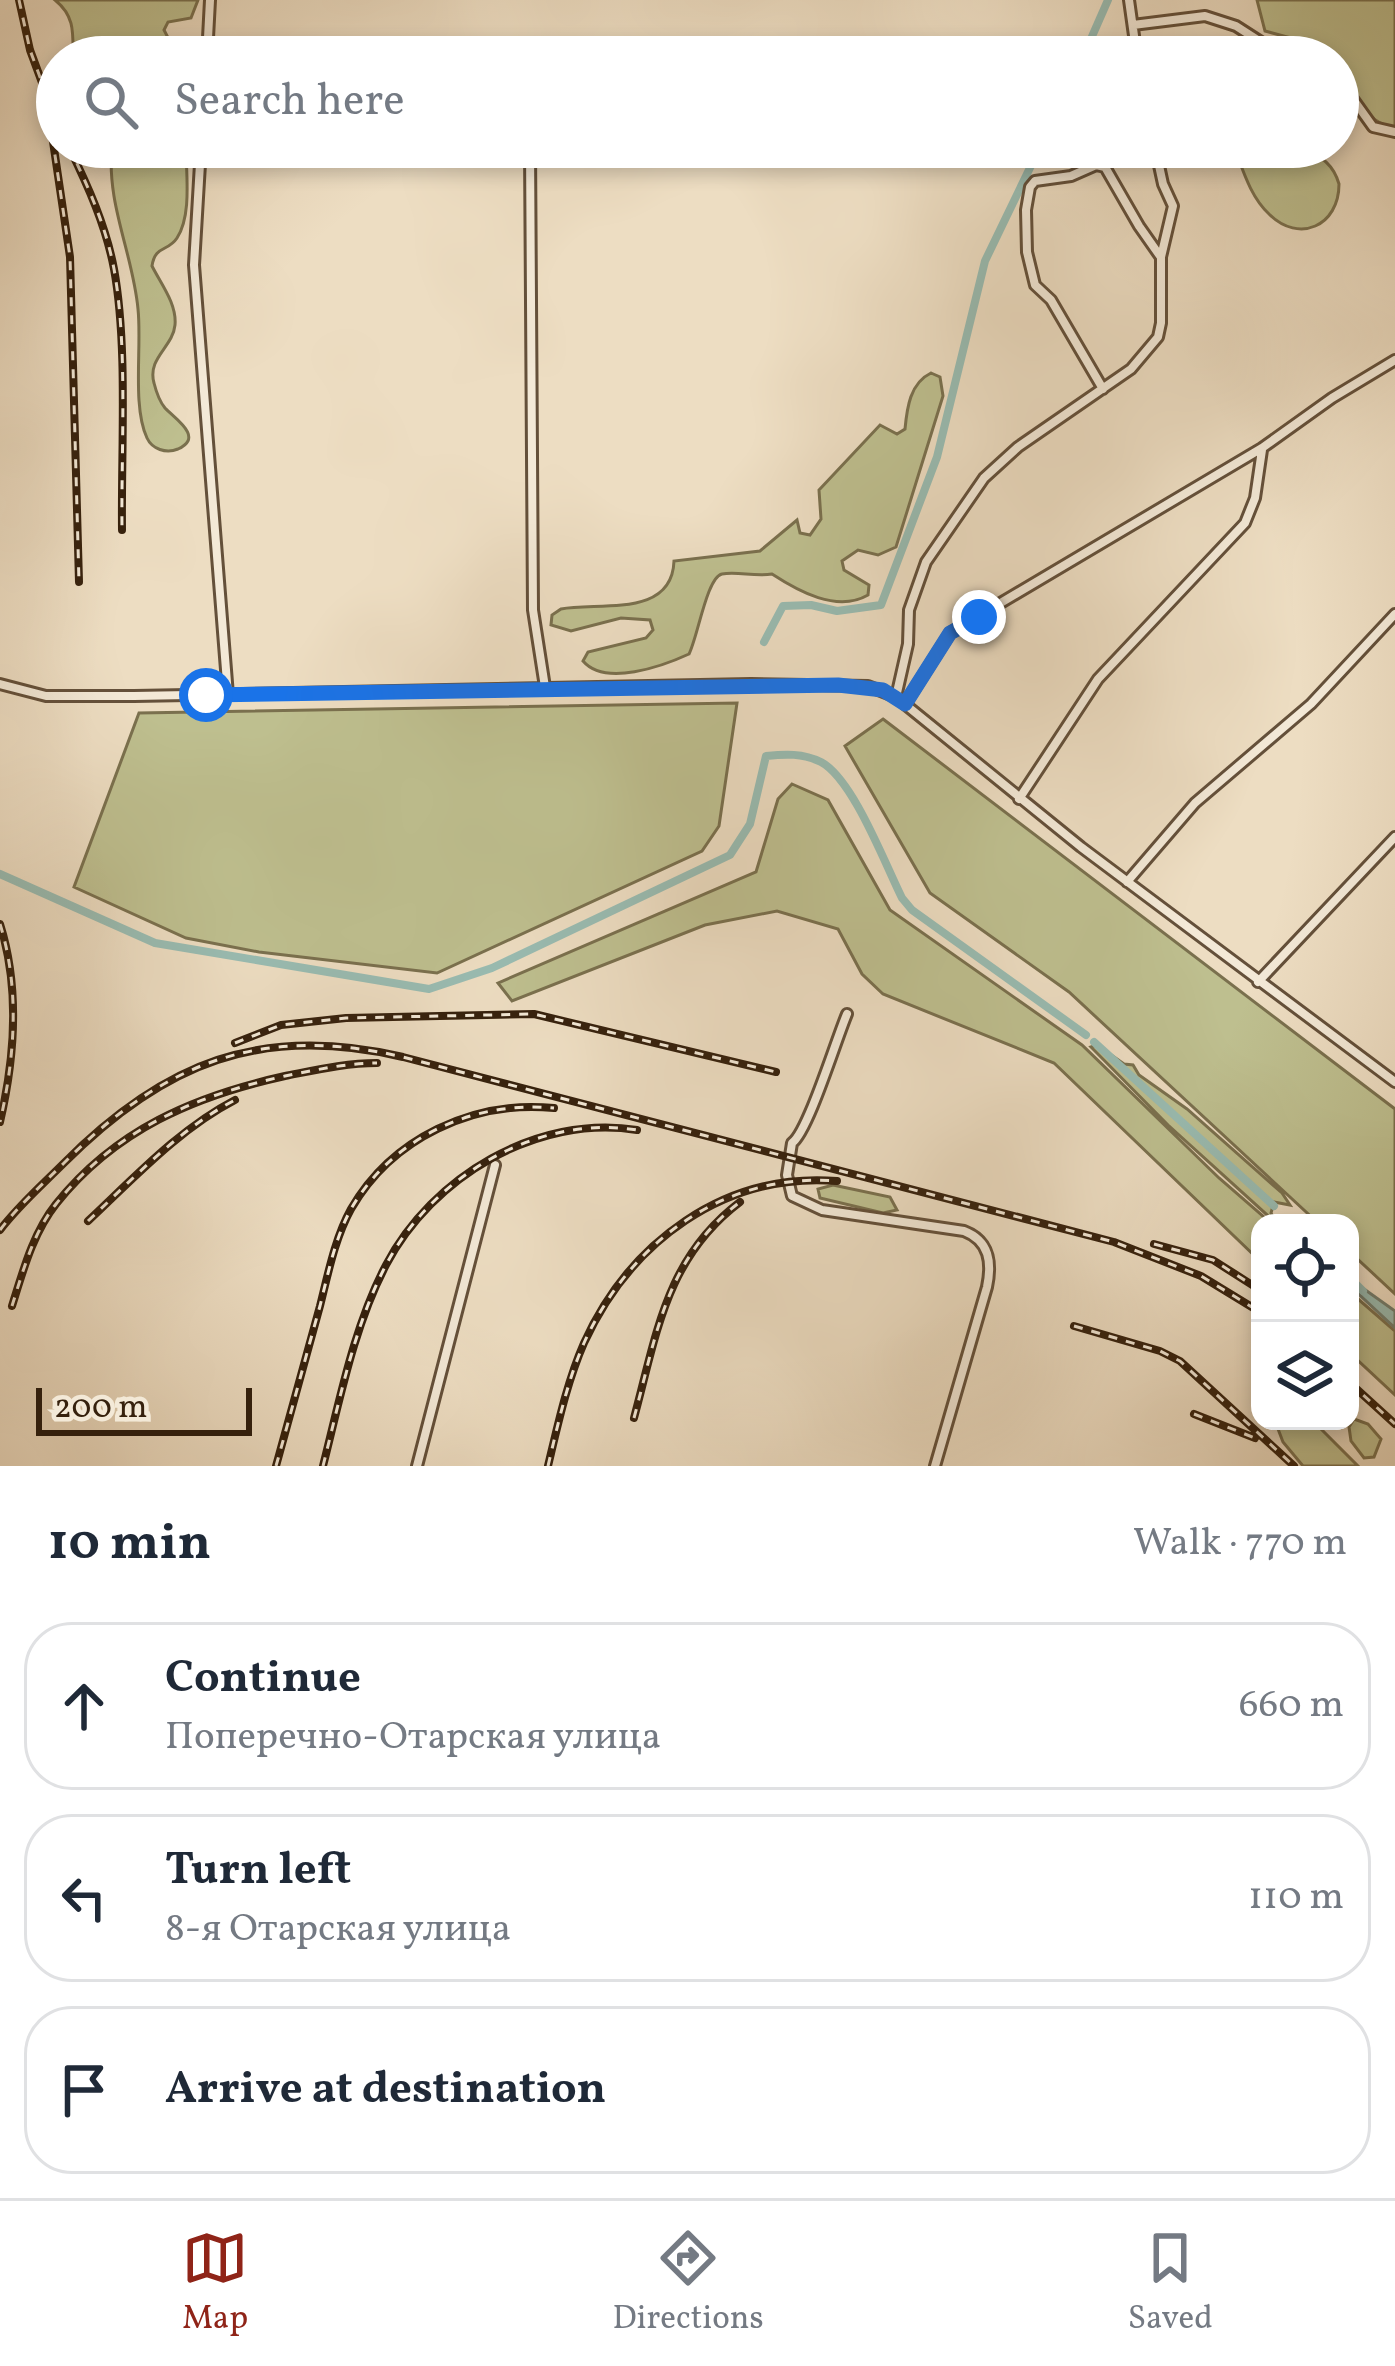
<!DOCTYPE html>
<meta charset="utf-8">
<style>
body{margin:0;font-family:Vollkorn,serif;background:#f2f2f3;color:#1f2937}
.controls{position:absolute;right:36px;bottom:36px;display:grid;overflow:hidden;border-radius:24px;box-shadow:0 6px 18px #0003}
.controls button{width:108px;height:108px;display:grid;place-items:center;padding:0;border:0;border-bottom:3px solid #e0e1e3;background:#fff;color:#1f2937;font:60px sans-serif}
.scale{position:absolute;left:36px;bottom:30px;width:216px;box-sizing:border-box;padding-left:12px;border:6px solid #36210d;border-top:0;font-size:33px;line-height:42px;white-space:nowrap;color:#36210d;-webkit-text-stroke:9px #f3e9d7;paint-order:stroke}
.stop{position:absolute;width:36px;height:36px;margin:-27px;border:9px solid #1a73e8;border-radius:50%;background:#fff}
.stop.end{background:#1a73e8;border-color:#fff;box-shadow:0 3px 12px #0008}
.list{margin:0;padding:0;list-style:none}
h2{display:flex;justify-content:space-between;align-items:center;height:156px;margin:0;padding:0 48px;font-size:51px}
h2 small{font-size:39px;font-weight:400;color:#747a83}
.list li{display:grid;grid-template-columns:78px 1fr auto;gap:36px;align-items:center;box-sizing:border-box;height:168px;margin:0 24px 24px;padding:0 24px;border:3px solid #e0e1e3;border-radius:48px}
.list b{display:block;font-size:45px;white-space:nowrap}
.list p{margin:0;font-size:39px;white-space:nowrap;color:#747a83}
.list em{font-size:39px;font-style:normal;color:#747a83}
.icon{flex:none;width:66px;height:66px;fill:none;stroke:currentColor;stroke-width:2;stroke-linecap:round;stroke-linejoin:round}
.map{position:relative;flex:none;width:1395px;height:1466px;overflow:hidden}
.search{position:absolute;background:#fff;box-shadow:0 6px 18px #0003;left:36px;right:36px;top:36px;height:132px;display:flex;align-items:center;gap:30px;box-sizing:border-box;padding:0 42px;border-radius:66px;color:#747a83;font-size:45px}
.sheet{height:732px;background:#fff}
nav{display:flex;justify-content:space-around;align-items:center;box-sizing:border-box;height:168px;border-top:3px solid #e0e1e3;background:#fff;font-size:33px;color:#747a83}
nav a{display:grid;justify-items:center;gap:6px}
nav .on{color:#8f2418}
.map>svg:first-child{display:block}
.green{fill:#bebf8f;stroke:#7a704e;stroke-width:3}
.water{fill:#99bcb2;stroke:#717e70;stroke-width:3}
.lines{fill:none;stroke-linecap:round;stroke-linejoin:round}
.canal{stroke:#99bcb2;stroke-width:8}
.minor-casing{stroke:#64503a;stroke-width:14}
.minor{stroke:#f3e9d7;stroke-width:8}
.rail-casing{stroke:#36210d;stroke-width:8}
.rail{stroke:#f3e9d7;stroke-width:3;stroke-dasharray:9;stroke-linecap:butt}
.route{stroke:#1a73e8;stroke-width:15}
</style>
<div class="map">
<svg width="1395" height="1466" viewBox="0 0 1395 1466">
<rect width="100%" height="100%" fill="#edddc2"/>
<filter id="stains"><feTurbulence type="fractalNoise" baseFrequency=".00167" numOctaves="4"/><feColorMatrix values="0 0 0 0 .2 0 0 0 0 .09 0 0 0 0 .02 0 0 0 .5 -.17"/></filter>
<radialGradient id="worn" r=".72"><stop offset=".6" stop-color="#630" stop-opacity="0"/><stop offset="1" stop-color="#630" stop-opacity=".3"/></radialGradient>
<!-- green -->
<path class="green" d="M55,0H198L191,18L168,22L164,30L178,57H73C73,33 75,16 55,0Z
M1257,0H1395V128C1366,123 1338,86 1338,57H1324L1310,43L1265,31Z
M112,147H186C186,174 192,215 177,238C168,252 155,245 152,266C161,284 177,304 175,325C173,347 147,358 154,383C156,391 160,402 165,408C174,418 205,437 178,449C166,454 152,449 147,438C132,406 142,346 138,309C133,254 106,203 112,147Z
M1234,147C1271,147 1326,138 1339,184C1339,226 1299,244 1269,214C1250,196 1243,170 1234,147Z
M931,373L940,377L943,396L896,547L878,555L858,550L842,561L844,570L869,585L868,595C837,613 798,591 772,574C755,577 737,571 722,574C707,577 698,636 689,654C663,666 605,687 583,661L588,652L646,638L653,630L650,620L621,618L571,631L551,625L552,615L561,609C600,602 672,618 674,561L760,551L797,520L800,533L810,535L821,519L819,490L880,425L897,434L905,429C907,408 910,383 931,373Z
M737,703L719,826L702,851L437,973L259,952L186,938L74,887L139,713Z
M883,719L1395,1109V1294L1350,1252V1223H1318L1069,992L930,893L845,746Z
M792,784L828,800L890,910L1082,1045L1219,1178L1271,1223H1260V1261L1054,1063L883,994L862,974L838,929L777,911L705,925L512,1001L498,983L756,872L778,799Z
M1097,1045L1124,1064L1133,1065L1139,1075L1187,1109L1282,1193L1290,1205L1274,1202L1271,1213L1276,1223L1168,1125L1091,1047Z
M833,1185L890,1197L897,1210L883,1213L820,1198L818,1189Z
M1350,1292L1395,1331V1395L1350,1353Z
M1354,1419L1368,1424L1381,1439L1374,1457L1364,1458L1351,1441L1349,1427Z
M1275,1421H1313L1358,1466H1303L1283,1442Z"/>
<!-- water -->
<path class="water" d="M1350,1279L1395,1311V1328L1350,1286Z"/>
<g class="lines">
<!-- canal -->
<path class="canal" d="M1083,57L1108,0
M764,642L783,606L811,605L837,611L881,605L937,457L985,261L1040,147
M0,874L155,943L429,989L492,968L730,855L750,824L766,756C785,754 803,753 821,762C853,779 885,864 902,898L912,910L1086,1035
M1094,1042L1274,1206
M1350,1278L1363,1291"/>
<defs>
<path id="minor" d="M1129,0L1137,57
M1133,25L1205,16L1236,26L1264,44L1309,48L1320,57
M207,57L210,0
M1338,78L1373,127L1395,132
M201,147L194,265L228,695
M530,147L533,610L545,687
M1103,389L1051,300L1035,285L1027,252L1026,210L1030,187L1035,181L1071,176L1096,165L1105,167L1139,226L1160,256
M0,684L46,696H134L751,684L868,686L896,697L1081,847L1395,1082
M896,697L908,644L909,610L926,562L984,478L1018,447L1131,369L1158,337L1161,323V257L1173,206L1163,184L1155,147
M905,704L950,633L1262,448L1332,398L1395,360
M1019,799L1098,679L1245,523L1255,498L1262,450
M1127,882L1195,803L1311,704L1395,614
M1258,982L1395,837
M847,1014C836,1040 808,1132 792,1143L787,1175L792,1196L822,1210L964,1231C990,1241 992,1263 987,1287L935,1466
M417,1466L495,1165"/>
</defs>
<!-- minor casing -->
<use href="#minor" class="minor-casing"/>
<!-- minor -->
<use href="#minor" class="minor"/>
<defs>
<path id="rail" d="M19,0L30,50L54,115
M47,101L70,257L79,582
M69,147C88,186 106,226 114,269C128,346 121,450 122,530
M0,924C20,988 15,1057 0,1122
M235,1043L281,1025L346,1018L534,1014L776,1072
M88,1221C134,1178 179,1129 235,1100
M0,1230C19,1205 42,1185 63,1164C164,1062 261,1024 403,1057L1114,1242L1201,1276L1260,1312
M1154,1244L1213,1260L1260,1290
M12,1306C23,1271 33,1233 56,1204C115,1130 194,1096 285,1076C316,1070 346,1063 377,1063
M1074,1326L1160,1351L1180,1361L1294,1466
M1350,1383L1395,1424
M1194,1414L1255,1438
M634,1418C657,1333 666,1258 740,1202
M276,1466C291,1413 305,1359 320,1306C328,1274 335,1238 351,1209C392,1138 473,1100 554,1108
M323,1466C340,1399 354,1326 386,1265C432,1177 537,1114 637,1130
M548,1466C558,1424 567,1382 584,1343C630,1242 724,1172 837,1181"/>
</defs>
<!-- rail casing -->
<use href="#rail" class="rail-casing"/>
<!-- rail -->
<use href="#rail" class="rail"/>
</g>
<g class="lines">
<!-- route -->
<path class="route" d="M206,695L838,685L883,690L905,704L950,633L979,617"/>
</g>
<rect width="100%" height="100%" filter="url(#stains)"/>
<rect width="100%" height="100%" fill="url(#worn)"/>
</svg>
<div class="controls">
<button><svg class="icon" aria-label="locate" viewBox="0 0 24 24"><circle cx="12" cy="12" r="6"/><path d="M12 2v4M12 18v4M2 12h4M18 12h4"/></svg></button>
<button><svg class="icon" aria-label="layers" viewBox="0 0 24 24"><path d="M12 4l9 5-9 5-9-5zM3 14l9 5 9-5"/></svg></button>
</div>
<div class="scale">200 m</div>
<div class="stop" style="left:206px;top:695px"></div>
<div class="stop end" style="left:979px;top:617px"></div>
<div class="search"><svg class="icon" aria-label="search" viewBox="0 0 24 24"><circle cx="10" cy="10" r="6"/><path d="M15 15l6 6"/></svg>Search here</div>
</div>
<section class="sheet">
<h2>10 min<small>Walk · 770 m</small></h2>
<ul class="list">
<li><svg class="icon" aria-label="ahead" viewBox="0 0 24 24"><path d="M12 20V5M6 11l6-6 6 6"/></svg><div><b>Continue</b><p>Поперечно-Отарская улица</p></div><em>660 m</em></li>
<li><svg class="icon" aria-label="left" viewBox="0 0 24 24"><path d="M17 20v-9H6M10 6l-5 5 5 5"/></svg><div><b>Turn left</b><p>8-я Отарская улица</p></div><em>110 m</em></li>
<li><svg class="icon" aria-label="arrive" viewBox="0 0 24 24"><path d="M6 21V4h12l-3 4 3 4H6"/></svg><div><b>Arrive at destination</b></div></li>
</ul>
</section>
<nav>
<a class="on"><svg class="icon" aria-label="map" viewBox="0 0 24 24"><path d="M3 6l6-2 6 2 6-2v14l-6 2-6-2-6 2zM9 4v14M15 6v14"/></svg>Map</a>
<a><svg class="icon" aria-label="directions" viewBox="0 0 24 24"><path d="M12 3l9 9-9 9-9-9zM9 14v-3h6M13 9l2 2-2 2"/></svg>Directions</a>
<a><svg class="icon" aria-label="saved" viewBox="0 0 24 24"><path d="M7 4h10v16l-5-4-5 4z"/></svg>Saved</a>
</nav>
